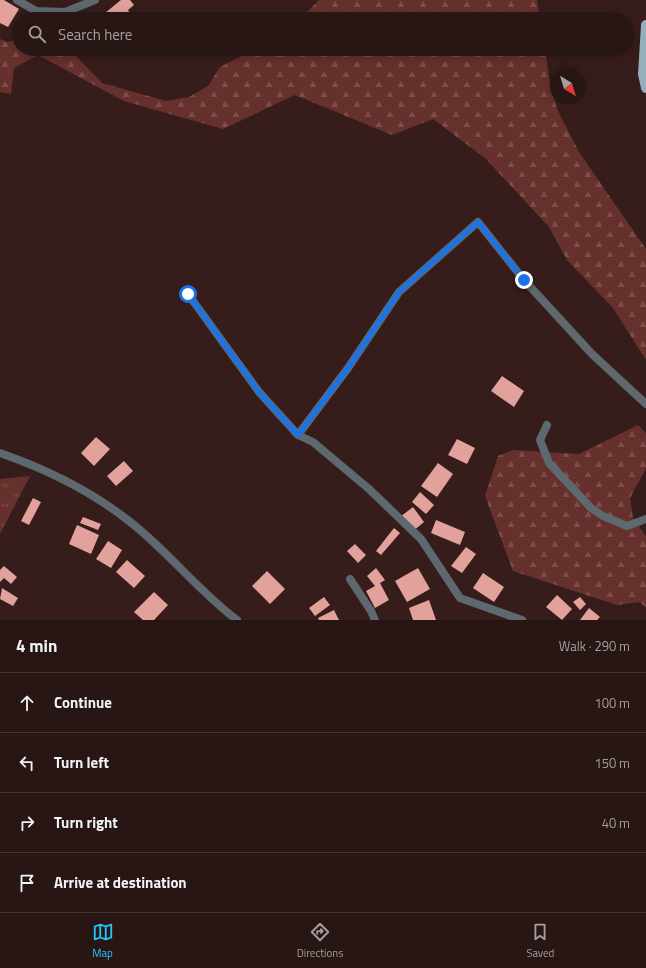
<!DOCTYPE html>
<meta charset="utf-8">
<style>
body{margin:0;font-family:"Titillium Web",sans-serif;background:#342322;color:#f1f3f6}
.compass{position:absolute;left:550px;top:68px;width:36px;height:36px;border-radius:50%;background:#281614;box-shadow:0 2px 10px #0003;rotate:142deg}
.stop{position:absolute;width:12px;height:12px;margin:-9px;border:3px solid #1a73e8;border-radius:50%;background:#fff}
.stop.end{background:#1a73e8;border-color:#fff;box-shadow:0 1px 4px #0008}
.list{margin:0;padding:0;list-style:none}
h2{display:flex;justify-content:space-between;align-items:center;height:52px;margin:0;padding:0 16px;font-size:17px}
h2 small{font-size:13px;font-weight:400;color:#a59fa0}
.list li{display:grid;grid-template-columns:26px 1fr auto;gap:12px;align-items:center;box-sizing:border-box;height:60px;padding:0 16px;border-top:1px solid #443534}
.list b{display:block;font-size:15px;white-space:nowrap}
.list em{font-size:13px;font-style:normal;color:#a59fa0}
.icon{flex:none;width:22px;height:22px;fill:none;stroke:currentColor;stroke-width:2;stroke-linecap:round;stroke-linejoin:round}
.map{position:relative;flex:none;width:646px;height:620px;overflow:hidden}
.search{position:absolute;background:#281614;box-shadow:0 2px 10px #0003;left:12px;right:12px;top:12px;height:44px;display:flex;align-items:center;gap:10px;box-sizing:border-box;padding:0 14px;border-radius:22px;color:#a59fa0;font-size:15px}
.sheet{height:292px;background:#281614}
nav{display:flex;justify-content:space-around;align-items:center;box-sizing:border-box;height:56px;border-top:1px solid #443534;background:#281614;font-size:11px;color:#a59fa0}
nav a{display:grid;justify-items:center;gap:2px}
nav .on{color:#21c9fd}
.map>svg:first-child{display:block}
.grass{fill:url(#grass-tufts)}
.forest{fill:url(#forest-firs)}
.building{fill:#e2a19b}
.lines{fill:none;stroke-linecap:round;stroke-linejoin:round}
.minor{stroke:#5d696f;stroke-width:8}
.primary{stroke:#94aeba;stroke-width:10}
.route{stroke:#1a73e8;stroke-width:5}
</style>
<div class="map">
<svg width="646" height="620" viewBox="0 0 646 620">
<defs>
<pattern id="grass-tufts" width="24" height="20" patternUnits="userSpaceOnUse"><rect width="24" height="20" fill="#66302d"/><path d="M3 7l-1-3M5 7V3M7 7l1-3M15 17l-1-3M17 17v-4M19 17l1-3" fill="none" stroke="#7c4d4a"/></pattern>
<pattern id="forest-firs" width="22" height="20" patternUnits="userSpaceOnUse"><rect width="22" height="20" fill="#66302d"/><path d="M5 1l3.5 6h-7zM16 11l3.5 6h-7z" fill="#7c4d4a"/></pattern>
</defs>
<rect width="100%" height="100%" fill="#361d1b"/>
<!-- grass -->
<path class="grass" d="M30,476L0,534V479Z"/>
<!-- forest -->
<path class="forest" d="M319,0H537L540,19H300Z
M0,39L7,42L19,40V49H69L102,83L166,101L189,97L208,86L220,67L255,49H545L551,90L558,111L579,152L646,249V360L613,308L567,260L549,227L485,158L433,119L392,135L295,95L223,129L124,101L38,55L14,68L11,94L0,92Z
M638,425L646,433V468L630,498L633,518L646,536V607L639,602L617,605L513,571L485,496L498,456L513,450L579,454Z"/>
<!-- building -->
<path class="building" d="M0,0H4L19,9L8,27L0,23Z
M121,0H130L134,5L128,10L133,18L101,19L100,17Z
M502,376L524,391L514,407L491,391Z
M96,437L110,449L94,466L81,453Z
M457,439L475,448L467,464L448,455Z
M124,461L133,471L116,486L107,476Z
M438,463L453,474L437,497L421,486Z
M420,492L434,505L426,514L412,502Z
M33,498L41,502L29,525L21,521Z
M413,507L424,522L412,532L400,517Z
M83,517L101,524L98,530L80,523Z
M436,520L465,532L460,545L431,533Z
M77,525L99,535L91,554L69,544Z
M394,528L400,533L381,555L376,551Z
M108,541L122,550L111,568L96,559Z
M355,544L366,555L358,563L347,551Z
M466,547L476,554L462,573L451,566Z
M127,560L145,576L134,588L116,572Z
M4,566L17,577L11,584L4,578L0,582V570Z
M376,568L385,580L380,583L389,600L375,608L366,591L375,586L367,576Z
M418,568L430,589L407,602L395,581Z
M267,571L285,589L270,604L252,586Z
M483,573L504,587L494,602L473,588Z
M2,588L18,598L13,606L0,599Z
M154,592L168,605L154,620H143L134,612Z
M557,595L572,609L562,620L546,607Z
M324,597L330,605L315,616L309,608Z
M580,597L586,604L580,610L573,602Z
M429,600L436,620H413L409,608Z
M589,608L600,617L597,620H580Z
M334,610L339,620H319L318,618Z"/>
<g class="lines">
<!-- minor -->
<path class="minor" d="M17,0L36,11L65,12L95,0
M188,294L259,392L298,435L313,442L369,489L421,539L460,598L522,620
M547,425L540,440L549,463L591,508L603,516L627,526L646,519
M298,435L348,368L399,292L478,222L524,280L592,354L646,404
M0,453C46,469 91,491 129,521C168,551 198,591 237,620
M350,579L371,611L375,620"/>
<!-- primary -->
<path class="primary" d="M646,25L643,74L646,88"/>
</g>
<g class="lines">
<!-- route -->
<path class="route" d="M188,294L259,392L298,435L348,368L399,292L478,222L524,280"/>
</g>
</svg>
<svg class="compass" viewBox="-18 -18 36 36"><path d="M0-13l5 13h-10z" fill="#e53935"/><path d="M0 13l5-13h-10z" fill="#a59fa0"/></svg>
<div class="stop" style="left:188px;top:294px"></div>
<div class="stop end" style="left:524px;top:280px"></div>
<div class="search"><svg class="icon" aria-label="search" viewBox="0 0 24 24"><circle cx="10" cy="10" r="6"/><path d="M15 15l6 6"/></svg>Search here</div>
</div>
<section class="sheet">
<h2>4 min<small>Walk · 290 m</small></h2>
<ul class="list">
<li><svg class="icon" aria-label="ahead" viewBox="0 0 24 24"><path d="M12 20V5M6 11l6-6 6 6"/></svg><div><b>Continue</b></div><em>100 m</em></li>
<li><svg class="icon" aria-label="left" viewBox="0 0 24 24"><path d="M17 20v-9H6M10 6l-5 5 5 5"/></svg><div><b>Turn left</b></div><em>150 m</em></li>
<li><svg class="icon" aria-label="right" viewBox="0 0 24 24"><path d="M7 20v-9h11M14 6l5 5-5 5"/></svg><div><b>Turn right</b></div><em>40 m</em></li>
<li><svg class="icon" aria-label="arrive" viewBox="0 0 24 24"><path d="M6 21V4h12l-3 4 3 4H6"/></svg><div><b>Arrive at destination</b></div></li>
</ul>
</section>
<nav>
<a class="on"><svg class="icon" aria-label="map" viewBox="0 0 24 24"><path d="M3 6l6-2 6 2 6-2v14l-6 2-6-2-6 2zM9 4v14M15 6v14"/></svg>Map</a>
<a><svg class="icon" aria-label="directions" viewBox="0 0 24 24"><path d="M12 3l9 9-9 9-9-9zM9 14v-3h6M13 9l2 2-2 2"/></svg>Directions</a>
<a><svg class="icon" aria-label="saved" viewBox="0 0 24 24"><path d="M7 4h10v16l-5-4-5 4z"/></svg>Saved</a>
</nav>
